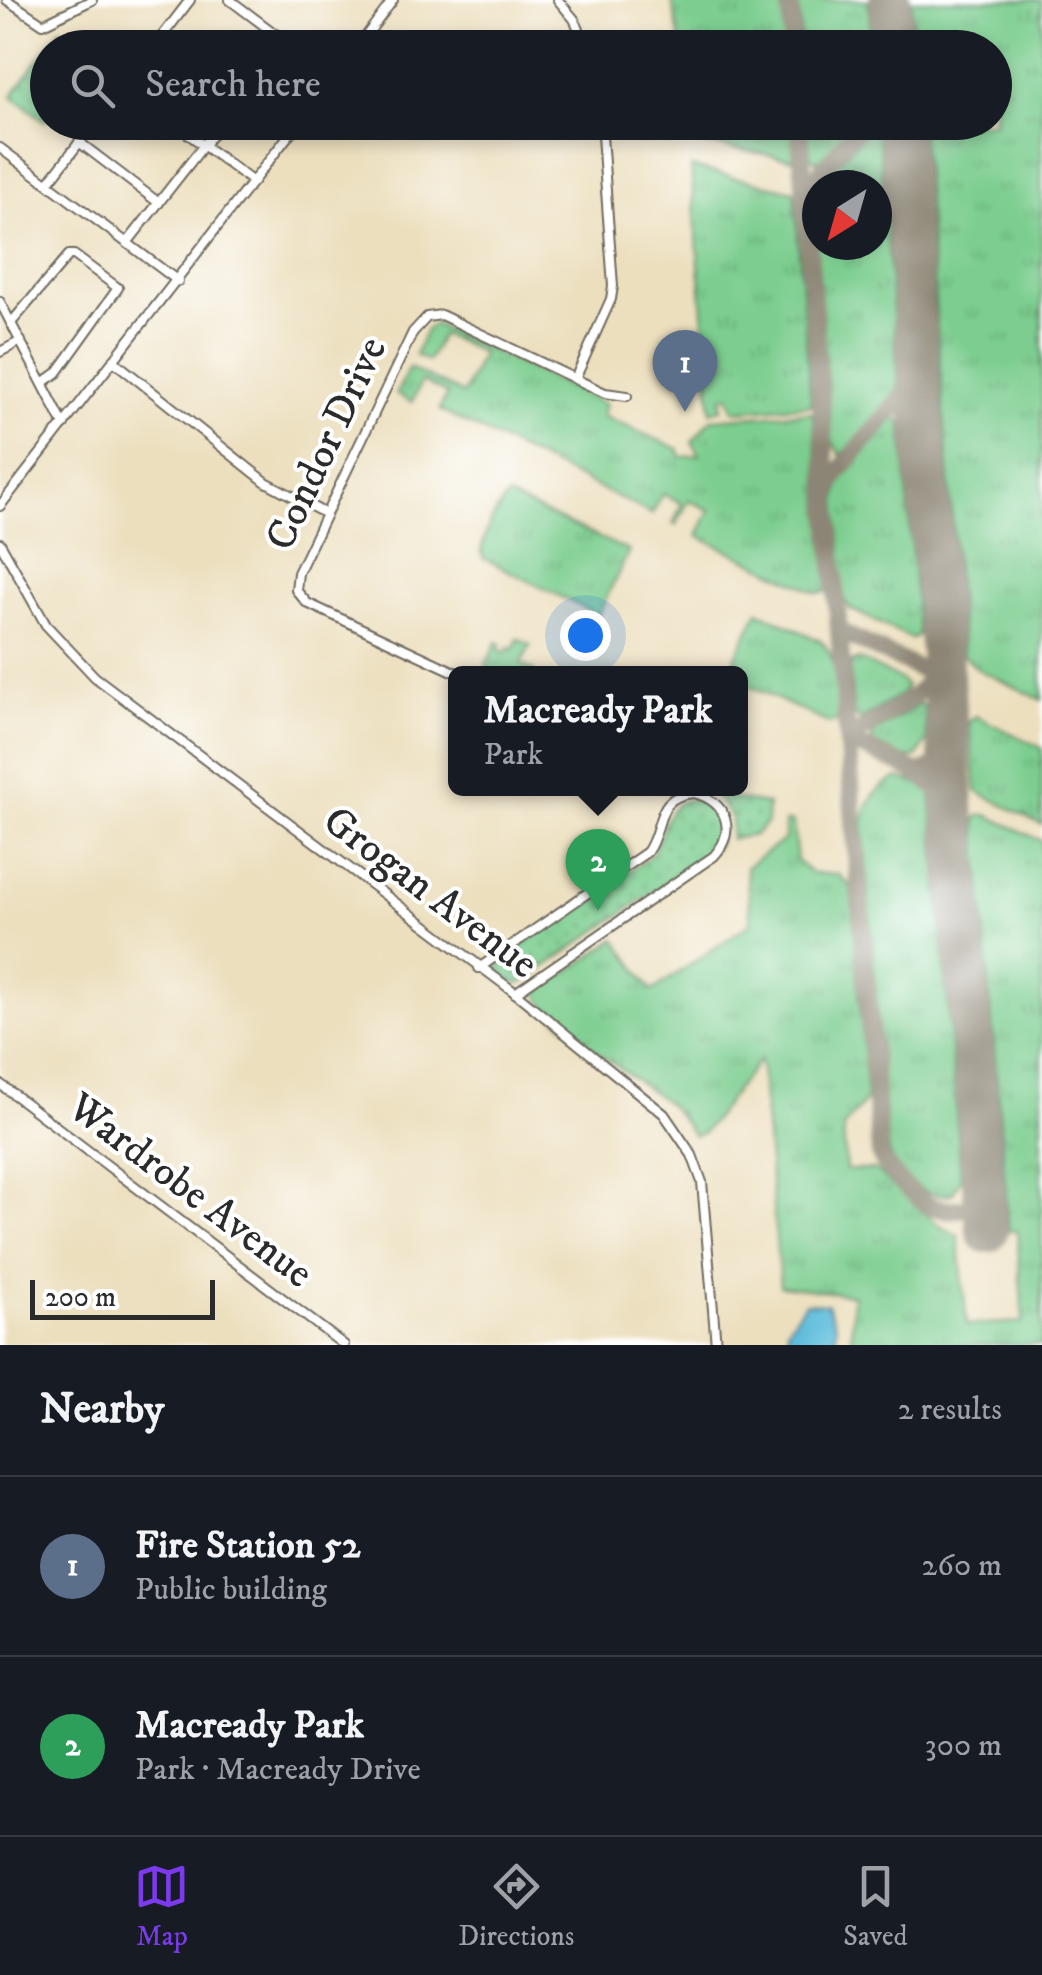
<!DOCTYPE html>
<html lang="en">
<head>
<meta charset="utf-8">
<style>
  body { margin:0; font-family:"IM FELL DW Pica",serif; background:#242831; color:#f1f3f6 }
  .compass { position:absolute; left:802px; top:170px; width:90px; height:90px; border-radius:50%; background:#171b24; box-shadow:0 5px 15px #0003; rotate:217deg }
  .scale { position:absolute; left:30px; bottom:25px; width:185px; box-sizing:border-box; padding-left:10px; border:5px solid #2b2b2b; border-top:0; font-size:28px; line-height:35px; white-space:nowrap; color:#2b2b2b; -webkit-text-stroke:8px #fff; paint-order:stroke }
  .you { position:absolute; left:585px; top:635px; width:35px; height:35px; margin:-25px; border:8px solid #fff; border-radius:50%; background:#1a73e8; box-shadow:0 0 0 15px #1a73e833 }
  .badge { display:grid; place-items:center; width:65px; height:65px; border-radius:50%; background:#7c3aed; color:#fff; font-size:32px; font-weight:700 }
  .pin { position:absolute; translate:-50% -82px; filter:drop-shadow(0 2px 5px #0008) }
  .pin::after { content:''; position:absolute; top:52px; width:35px; height:30px; background:inherit; clip-path:polygon(0 0,100% 0,50% 100%) }
  .popup { position:absolute; left:448px; top:666px; width:300px; height:130px; box-sizing:border-box; display:grid; place-content:center; border-radius:15px; background:#171b24; filter:drop-shadow(0 2px 8px #0005); font-size:32px; white-space:nowrap; color:#9ea1a6 }
  .popup b { font-size:38px; color:#f1f3f6 }
  .popup::after { content:''; position:absolute; left:50%; top:100%; margin-left:-20px; border:20px solid transparent; border-top-color:#171b24 }
  .list { margin:0; padding:0; list-style:none }
  h2 { display:flex; justify-content:space-between; align-items:center; height:130px; margin:0; padding:0 40px; font-size:42px }
  h2 small { font-size:32px; font-weight:400; color:#9ea1a6 }
  .list li { display:grid; grid-template-columns:65px 1fr auto; gap:30px; align-items:center; box-sizing:border-box; height:180px; padding:0 40px; border-top:2px solid #363941 }
  .list b { display:block; font-size:38px; white-space:nowrap }
  .list p { margin:0; font-size:32px; white-space:nowrap; color:#9ea1a6 }
  .list em { font-size:32px; font-style:normal; color:#9ea1a6 }
  .icon { flex:none; width:55px; height:55px; fill:none; stroke:currentColor; stroke-width:2; stroke-linecap:round; stroke-linejoin:round }
  .map { position:relative; flex:none; width:1042px; height:1345px; overflow:hidden }
  .search { position:absolute; background:#171b24; box-shadow:0 5px 15px #0003; left:30px; right:30px; top:30px; height:110px; display:flex; align-items:center; gap:25px; box-sizing:border-box; padding:0 35px; border-radius:55px; color:#9ea1a6; font-size:38px }
  .sheet { height:490px; background:#171b24 }
  nav { display:flex; justify-content:space-around; align-items:center; box-sizing:border-box; height:140px; border-top:2px solid #363941; background:#171b24; font-size:28px; color:#9ea1a6 }
  nav a { display:grid; justify-items:center; gap:5px }
  nav .on { color:#7c3aed }
  .map>svg:first-child { display:block }
  .grass { fill:url(#grass-tufts); stroke:#547c5d; stroke-width:2.5 }
  .park { fill:url(#park-dots); stroke:#547c5d; stroke-width:2.5 }
  .water { fill:#5ebddc; stroke:#447484; stroke-width:2.5 }
  .lines { fill:none; stroke-linecap:round; stroke-linejoin:round }
  .taxiway { stroke:#8c8574; stroke-width:18 }
  .runway { stroke:#8c8574; stroke-width:42 }
  .street-casing { stroke:#6f6a5e; stroke-width:12 }
  .street { stroke:#fff; stroke-width:8 }
  .labels { text-anchor:middle; dominant-baseline:central; stroke-width:8; stroke-linejoin:round; paint-order:stroke }
  .street-label { font-size:42px; fill:#2b2b2b; stroke:#fff }
</style>
</head>
<body>
<div class="map">
<svg width="1042" height="1345" viewBox="0 0 1042 1345">
  <defs>
    <pattern id="grass-tufts" width="24" height="20" patternUnits="userSpaceOnUse" patternTransform="scale(2.5)"><rect width="24" height="20" fill="#7ccd8f"/><path d="M3 7l-1-3M5 7V3M7 7l1-3M15 17l-1-3M17 17v-4M19 17l1-3" fill="none" stroke="#6bb07c"/></pattern>
    <pattern id="park-dots" width="8" height="8" patternUnits="userSpaceOnUse" patternTransform="scale(2.5)"><rect width="8" height="8" fill="#7ccd8f"/><path d="M2 2h.1M6 6h.1" fill="none" stroke="#6bb07c" stroke-width="1.8" stroke-linecap="round"/></pattern>
  </defs>
  <rect width="100%" height="100%" fill="#fff"/>
  <filter id="ink" filterUnits="userSpaceOnUse"><feTurbulence type="fractalNoise" baseFrequency=".01" numOctaves="2"/><feDisplacementMap in="SourceGraphic" scale="20" xChannelSelector="R" yChannelSelector="G"/><feConvolveMatrix kernelMatrix="1 2 1 2 8 2 1 2 1" color-interpolation-filters="sRGB"/></filter>
  <filter id="wash" filterUnits="userSpaceOnUse"><feTurbulence type="fractalNoise" baseFrequency=".0048" numOctaves="4" result="noise"/><feDisplacementMap in="SourceGraphic" scale="40" xChannelSelector="R" yChannelSelector="G"/><feGaussianBlur stdDeviation="2.25" result="paint"/><feColorMatrix in="noise" values="0 0 0 0 0 0 0 0 0 0 0 0 0 0 0 0 0 1.4 0 .05"/><feComposite in="paint" operator="in"/></filter>
  <g filter="url(#wash)">
    <rect width="100%" height="100%" fill="#ecdfbe"/>
    <g class="grass">
      <path d="M672 0H782L785 47H681Z"/>
      <path d="M798 0H868L872 47H802Z"/>
      <path d="M912 0H1042V700L979 670 963 655 921 123 994 122V48L915 47Z"/>
      <path d="M688 123H791L794 159 689 141Z"/>
      <path d="M807 123V122L854 123 823 158 815 161 810 155Z"/>
      <path d="M872 125 878 128 899 388 849 449 840 455 832 440 813 200 817 188V245H877V185H819Z"/>
      <path d="M691 167 794 191 811 405 737 411 733 409 729 396 722 397V409L711 411Z"/>
      <path d="M434 324 605 404 602 416 679 449 680 457 700 455 692 442 711 419 811 412 814 419 828 588 825 592 817 593 698 536 710 510 689 500 676 525 673 524 682 503 663 494 652 514 439 410 447 394 422 381 412 402 396 394 409 368 463 394 482 353 442 334 428 361 415 355 426 330Z"/>
      <path d="M895 418 902 423 918 635 912 639 850 609 844 599 837 499 841 479Z"/>
      <path d="M508 497 629 551 598 615 483 558C478 542 496 509 508 497Z"/>
      <path d="M758 611 821 641C840 659 836 693 838 717L835 722 830 724 741 682 740 674 728 673Z"/>
      <path d="M518 639 531 645 521 664 534 671 533 673H489L486 664 497 642 501 644 499 650 505 653 508 648 513 650Z"/>
      <path d="M859 659 901 680 906 686 903 693 860 720 854 714 850 668 852 662Z"/>
      <path d="M920 704 924 706 927 741 917 757 900 758 871 742 873 734Z"/>
      <path d="M976 716 1042 748V825L976 791 969 722Z"/>
      <path d="M899 778 924 786 931 793 961 1178 953 1193C926 1204 891 1170 887 1144L863 823C866 801 878 785 899 778Z"/>
      <path d="M980 815H987L1042 841V1345H851L853 1295 780 1286 760 1059 704 1132 694 1136C686 1125 679 1114 669 1105 645 1084 540 1018 538 992L616 939 652 991 751 923 746 867 785 839V822H793L797 861 811 873 839 875 851 887 867 1099 843 1128 846 1170H875L940 1226 958 1235 967 1325 1023 1322 1017 1231H1009L976 819Z"/>
    </g>
    <g class="park">
      <path d="M61 28 86 47 48 48 45 121 12 96Z"/>
      <path d="M715 796 768 804 767 823 755 835 731 839V816Z"/>
      <path d="M697 799C721 807 731 831 712 851L522 983C512 984 503 976 498 968L501 959 648 858C668 836 659 799 697 799Z"/>
    </g>
    <path class="water" d="M805 1303 827 1304 836 1327 835 1345H789L787 1328Z"/>
    <g class="lines">
      <g class="taxiway">
        <path d="M790 0 793 48"/>
        <path d="M893 48V44"/>
        <path d="M799 122 880 1154C886 1171 919 1203 937 1208 951 1212 970 1207 985 1205"/>
        <path d="M895 122 900 136"/>
        <path d="M805 195 815 178 862 122"/>
        <path d="M892 408C911 402 920 418 924 433"/>
        <path d="M830 490 836 475 911 386 918 358"/>
        <path d="M839 631 925 672 939 686 946 709"/>
        <path d="M848 741C892 762 942 772 955 824"/>
        <path d="M848 748 855 736C888 711 940 693 941 646"/>
        <path d="M915 773C934 770 945 763 948 743"/>
      </g>
      <g class="runway">
        <path d="M890 0 893 48"/>
        <path d="M899 122 987 1232"/>
      </g>
    </g>
  </g>
  <g filter="url(#ink)">
    <g class="lines">
      <g class="street-casing">
        <g id="street">
          <path d="M7 0 43 24 92 0"/>
          <path d="M230 0 294 48"/>
          <path d="M558 0 574 19 588 48"/>
          <path d="M153 48 190 0"/>
          <path d="M357 48 393 0"/>
          <path d="M172 122 253 182"/>
          <path d="M79 142 159 203"/>
          <path d="M0 148 178 281"/>
          <path d="M48 183 95 122"/>
          <path d="M127 243 222 122"/>
          <path d="M0 302 64 425"/>
          <path d="M11 323 69 255H74L118 288 57 373 43 383"/>
          <path d="M0 352 21 341"/>
          <path d="M115 362 266 482 326 514"/>
          <path d="M575 379 611 299 613 286 601 122"/>
          <path d="M0 506 299 122"/>
          <path d="M0 543 46 625 95 677 513 991 664 1114 692 1155 702 1182 716 1345"/>
          <path d="M459 674 307 603 296 590 298 573 413 332 427 317 441 315 605 393 627 396"/>
          <path d="M467 674 476 673"/>
          <path d="M479 968 647 852C665 827 653 796 694 793 727 802 737 831 714 856L515 993"/>
          <path d="M0 1084 344 1345"/>
        </g>
      </g>
      <use href="#street" class="street"/>
    </g>
  </g>
  <g class="labels">
    <g class="street-label">
      <text transform="translate(327 444) rotate(-65)">Condor Drive</text>
      <text transform="translate(430 893) rotate(37)">Grogan Avenue</text>
      <text transform="translate(190 1191) rotate(37)">Wardrobe Avenue</text>
    </g>
  </g>
</svg>
<svg class="compass" viewBox="-18 -18 36 36"><path d="M0-13l5 13h-10z" fill="#e53935"/><path d="M0 13l5-13h-10z" fill="#9ea1a6"/></svg>
<div class="scale">200 m</div>
<div class="you"></div>
<div class="pin badge" style="left:685px;top:412px;background:#5c6f8a">1</div>
<div class="pin badge" style="left:598px;top:911px;background:#2e9e5b">2</div>
<div class="popup"><b>Macready Park</b>Park</div>
<div class="search"><svg class="icon" aria-label="search" viewBox="0 0 24 24"><circle cx="10" cy="10" r="6"/><path d="M15 15l6 6"/></svg>Search here</div>
</div>
<section class="sheet">
<h2>Nearby<small>2 results</small></h2>
<ul class="list">
<li><span class="badge" style="background:#5c6f8a">1</span><div><b>Fire Station 52</b><p>Public building</p></div><em>260 m</em></li>
<li><span class="badge" style="background:#2e9e5b">2</span><div><b>Macready Park</b><p>Park · Macready Drive</p></div><em>300 m</em></li>
</ul>
</section>
<nav>
<a class="on"><svg class="icon" aria-label="map" viewBox="0 0 24 24"><path d="M3 6l6-2 6 2 6-2v14l-6 2-6-2-6 2zM9 4v14M15 6v14"/></svg>Map</a>
<a><svg class="icon" aria-label="directions" viewBox="0 0 24 24"><path d="M12 3l9 9-9 9-9-9zM9 14v-3h6M13 9l2 2-2 2"/></svg>Directions</a>
<a><svg class="icon" aria-label="saved" viewBox="0 0 24 24"><path d="M7 4h10v16l-5-4-5 4z"/></svg>Saved</a>
</nav>
</body>
</html>
